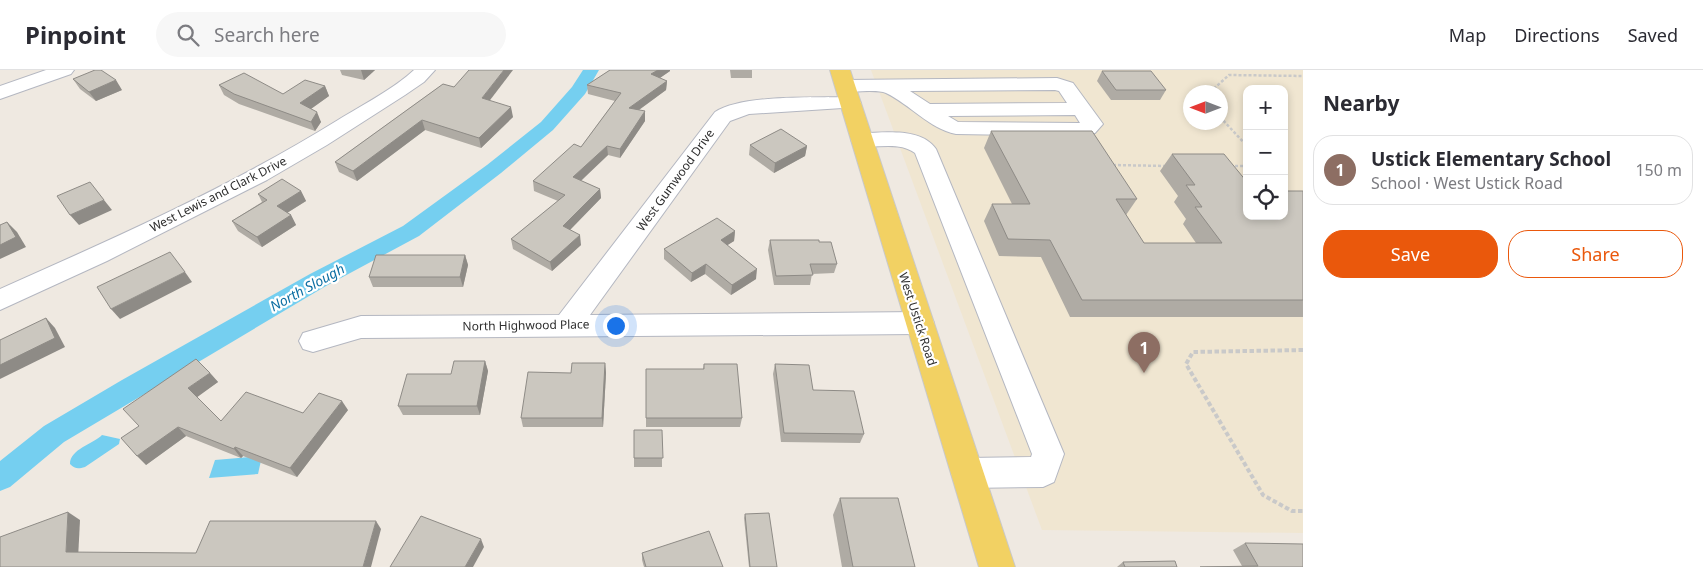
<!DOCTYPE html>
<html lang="en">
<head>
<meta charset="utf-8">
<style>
  body { margin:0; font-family:"Noto Sans",sans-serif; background:#f7f7f7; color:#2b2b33 }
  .controls { position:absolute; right:15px; top:15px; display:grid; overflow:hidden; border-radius:10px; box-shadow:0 2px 8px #0003 }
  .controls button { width:45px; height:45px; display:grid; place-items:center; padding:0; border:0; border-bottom:1px solid #e1e1e2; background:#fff; color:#2b2b33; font:25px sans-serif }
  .compass { position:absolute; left:1183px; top:15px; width:45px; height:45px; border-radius:50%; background:#fff; box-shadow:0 2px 8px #0003; rotate:270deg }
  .you { position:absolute; left:615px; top:255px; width:18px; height:18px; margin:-12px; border:4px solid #fff; border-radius:50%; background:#1a73e8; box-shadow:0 0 0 8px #1a73e833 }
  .badge { display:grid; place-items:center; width:32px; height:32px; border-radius:50%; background:#ea580c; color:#fff; font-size:16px; font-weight:700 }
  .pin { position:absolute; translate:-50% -41px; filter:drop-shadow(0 1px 2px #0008) }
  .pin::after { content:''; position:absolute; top:26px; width:18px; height:15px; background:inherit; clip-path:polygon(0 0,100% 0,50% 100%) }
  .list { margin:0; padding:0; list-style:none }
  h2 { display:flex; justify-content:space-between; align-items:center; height:65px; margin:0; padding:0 20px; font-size:21px }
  h2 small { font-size:16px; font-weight:400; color:#7c7c81 }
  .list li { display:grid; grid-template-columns:32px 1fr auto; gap:15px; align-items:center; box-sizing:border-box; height:70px; margin:0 10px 10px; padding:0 10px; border:1px solid #e1e1e2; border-radius:20px }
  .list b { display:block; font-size:19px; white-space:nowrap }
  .list p { margin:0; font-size:16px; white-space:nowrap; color:#7c7c81 }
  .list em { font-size:16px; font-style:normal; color:#7c7c81 }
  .actions { display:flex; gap:10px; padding:15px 20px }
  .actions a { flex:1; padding:11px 0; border:1px solid #ea580c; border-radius:20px; text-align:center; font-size:18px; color:#ea580c }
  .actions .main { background:#ea580c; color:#fff }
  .icon { flex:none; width:28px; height:28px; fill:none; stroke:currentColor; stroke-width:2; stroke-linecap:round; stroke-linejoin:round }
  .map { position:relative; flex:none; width:1303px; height:497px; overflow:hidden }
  header { display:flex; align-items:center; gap:30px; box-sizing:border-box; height:70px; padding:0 25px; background:#fff; border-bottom:1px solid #e1e1e2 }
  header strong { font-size:24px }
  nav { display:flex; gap:28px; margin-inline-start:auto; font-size:18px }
  .search { width:350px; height:45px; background:#f7f7f7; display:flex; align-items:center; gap:12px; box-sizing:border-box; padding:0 18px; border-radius:28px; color:#7c7c81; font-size:19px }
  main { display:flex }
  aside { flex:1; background:#fff }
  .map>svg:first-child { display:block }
  .education { fill:#f0e6d1; fill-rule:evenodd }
  .water { fill:#75cff0 }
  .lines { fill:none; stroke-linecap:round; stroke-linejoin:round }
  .canal { fill:#75cff0; fill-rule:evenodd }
  .minor-casing { stroke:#b4b7c1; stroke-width:2 }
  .major-casing { stroke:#c9c9c9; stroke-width:2 }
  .path-far1 { stroke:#c9c9c9; stroke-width:2.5; stroke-dasharray:3 2; stroke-linecap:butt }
  .path { stroke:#c9c9c9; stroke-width:4; stroke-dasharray:4.5 2.5; stroke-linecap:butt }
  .minor { fill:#fff; fill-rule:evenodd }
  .major { fill:#f2d163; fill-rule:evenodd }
  .wall { fill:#afaba4 }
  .shaded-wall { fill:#8e8b86 }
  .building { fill:#cbc7bf; stroke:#8e8b86 }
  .labels { text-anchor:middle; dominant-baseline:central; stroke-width:4.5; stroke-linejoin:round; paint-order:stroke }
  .street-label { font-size:12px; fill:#2e2e2e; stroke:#fff }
  .water-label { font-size:14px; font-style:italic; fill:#0d6fa3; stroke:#fff }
</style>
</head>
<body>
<header>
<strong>Pinpoint</strong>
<div class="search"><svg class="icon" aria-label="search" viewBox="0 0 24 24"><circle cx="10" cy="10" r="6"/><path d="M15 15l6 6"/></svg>Search here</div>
<nav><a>Map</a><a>Directions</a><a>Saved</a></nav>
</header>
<main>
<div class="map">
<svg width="1303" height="497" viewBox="0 0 1303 497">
  <rect width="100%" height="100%" fill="#efe9e1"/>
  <path class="education" d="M871 0H1303V463L1042 460ZM1247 19H1284V146H1247ZM1190 22H1220V52H1190Z"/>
  <g class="water">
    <path d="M102 365 120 369 119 374 85 397C78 399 75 399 70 394 70 379 93 374 102 365Z"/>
    <path d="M262 386 258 404 209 408 215 390Z"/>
  </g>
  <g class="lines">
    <path class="canal" d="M583 0H599L585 24 553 60 501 103 419 166 326 216 64 372 10 417 0 421V391L44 356 122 310 310 204 403 156 487 95 541 52 572 17Z"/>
    <g class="minor-casing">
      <g id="minor">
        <path d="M46 0H74L71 4 0 29V16Z"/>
        <path d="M414 0H435L424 12 405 25 327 75 267 110 107 191 0 240V219C115 168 232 116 338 50 361 36 395 18 414 0Z"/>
        <path d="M1057 8 1073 13 1103 54 1095 63 1077 66 956 64C928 58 911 35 886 23 875 18 852 24 839 20L836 16 839 12 846 10ZM1055 20 1059 21 1067 33 930 34 910 21ZM1075 45 1080 53 958 52 948 46Z"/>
        <path d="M851 27 858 29 861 33 858 37 749 44 730 51 590 245 920 242 930 245 934 253 930 261 920 264 361 268 313 282 303 279 299 271 303 263 361 246 559 245 715 42C743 24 817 28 851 27Z"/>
        <path d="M862 63C884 63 921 57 936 79L1064 384 1054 412 1043 417 967 418 956 413 951 403 956 393 967 388 1031 387 1032 384 915 83C897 70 875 80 854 75L851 70 854 65Z"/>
      </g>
    </g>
    <g class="major-casing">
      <path id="major" d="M830 0H850L1015 497H979Z"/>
    </g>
    <g class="path-far1">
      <path d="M1210 22 1229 5 1303 6"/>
      <path d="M1220 47 1247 76"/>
      <path d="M1113 95 1166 96"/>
      <path d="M1230 96H1247"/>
    </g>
    <path class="path" d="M1303 280 1193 282 1186 294 1263 425 1292 441H1303"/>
    <use href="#minor" class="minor"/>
    <use href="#major" class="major"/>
  </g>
  <g class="wall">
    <path d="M340 0H375L364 10 342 5Z"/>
    <path d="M610 0H670V1L660 8 667 11 666 20 639 40 645 51 620 88 608 85 581 111 600 119 601 128 570 160 581 175 552 201 513 179 511 169 558 131 534 121 533 111 581 77 615 31 588 24 587 15Z"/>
    <path d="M730 0H752V8H731Z"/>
    <path d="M1102 1 1166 20 1160 30H1111L1097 11Z"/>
    <path d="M73 9 122 20 96 31 80 19Z"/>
    <path d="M443 14 489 31 513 47 481 78 425 60 357 111 339 102 335 92Z"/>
    <path d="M219 15 283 24 325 16 329 26 311 39 321 52 315 61 239 34 224 25Z"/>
    <path d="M991 61 1137 129 1126 145 1144 173H1196L1183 154 1186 149 1174 132 1178 126 1160 101 1172 84 1247 146 1303 121V247H1070L1041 187 999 186 984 151 992 134H1012L984 78Z"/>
    <path d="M750 75 807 76 805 86 774 103 749 85Z"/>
    <path d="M301 121 306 131 287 143 291 145 296 155 262 177 238 161 232 151 262 132 258 124Z"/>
    <path d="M735 161 734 171 727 175 756 209 731 225 705 204 691 212 664 189V179Z"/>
    <path d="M770 170 819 172 837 194 834 203 812 204 810 215H774L768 180Z"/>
    <path d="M465 185 468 195 463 217H373L369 207Z"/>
    <path d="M485 291 488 301 480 345H403L398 336Z"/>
    <path d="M605 293 606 303 603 357H523L521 348 571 303Z"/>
    <path d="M704 294 742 348 740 357H646V299H703Z"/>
    <path d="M775 294 864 364 860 373 781 372 773 304Z"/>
    <path d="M210 303 218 312 196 327 221 351 303 343 348 340 297 407 243 386 241 388 186 366 146 395 139 356Z"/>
    <path d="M662 360V397H634V388Z"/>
    <path d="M840 428 915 497H842L833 445Z"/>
    <path d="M745 444 777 497H749L744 448Z"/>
    <path d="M1245 473 1303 497 1242 496 1233 480Z"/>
    <path d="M642 483 723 497H644L642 490Z"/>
    <path d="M1123 492 1177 497H1117Z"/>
  </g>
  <g class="shaded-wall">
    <path d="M361 0H375L364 10Z"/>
    <path d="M504 0H513L484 38 482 28Z"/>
    <path d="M658 0H670V1L651 14V4Z"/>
    <path d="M116 10 122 20 96 31 89 22Z"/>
    <path d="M667 11 666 20 629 47V38Z"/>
    <path d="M325 16 329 26 305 43 300 33Z"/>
    <path d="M511 37 513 47 481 78 479 68Z"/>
    <path d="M645 41V51L620 88V79Z"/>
    <path d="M317 42 321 52 315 61 311 52Z"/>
    <path d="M422 50 425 60 357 111 353 101Z"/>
    <path d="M607 76 608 85 574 117 573 107Z"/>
    <path d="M807 76 805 86 774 103 775 93Z"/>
    <path d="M600 119 601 128 564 166 563 156Z"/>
    <path d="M301 121 306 131 282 146 277 136Z"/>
    <path d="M104 130 112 140 79 155 70 145Z"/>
    <path d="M291 145 296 155 262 177 257 167Z"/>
    <path d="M7 152 17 162 26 177 0 189V175Z"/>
    <path d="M735 161 734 171 720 180 721 170Z"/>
    <path d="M580 165 581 175 552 201 550 192Z"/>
    <path d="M465 185 468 195 463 217 460 207Z"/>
    <path d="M706 194 705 204 691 212 692 203Z"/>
    <path d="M757 199 756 209 731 225 732 215Z"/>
    <path d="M185 202 192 212 120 249 111 239Z"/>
    <path d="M46 248 55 258 65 277 0 309V295Z"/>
    <path d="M485 291 488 301 480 345 477 336Z"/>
    <path d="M605 293 606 303 603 357 602 348Z"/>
    <path d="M210 303 218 312 196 328 188 318Z"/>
    <path d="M342 331 348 340 297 407 290 398Z"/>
    <path d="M178 357 186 366 146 395 137 386Z"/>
    <path d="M235 377 243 386 241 388 234 379Z"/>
    <path d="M68 442 80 450 78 489 66 482Z"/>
    <path d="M376 451 381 459 371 497H363Z"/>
    <path d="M481 469 484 477 473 497H465Z"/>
  </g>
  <g class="building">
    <path d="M95 0H101L116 10 89 22 73 9Z"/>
    <path d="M469 0H504L482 28 511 37 479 68 422 50 353 101 335 92 443 14 454 17Z"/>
    <path d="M610 0H658L651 4 667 11 629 38 645 41 620 79 607 76 573 107 600 119 563 156 580 165 550 192 511 169 565 125 533 111 574 74 581 77 621 23 587 15Z"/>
    <path d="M1102 1H1151L1166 20H1116Z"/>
    <path d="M244 3 283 24 305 10 325 16 300 33 317 42 311 52 234 24 219 15Z"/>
    <path d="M781 59 807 76 775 93 750 75Z"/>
    <path d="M991 61H1092L1137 129H1116L1144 173H1222L1195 137H1202L1186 115H1195L1172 84H1224L1247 112V146H1284V121H1303V230H1082L1050 170 1008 169 992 134H1030Z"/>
    <path d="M282 109 301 121 277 136 291 145 257 167 232 151 267 130 258 124Z"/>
    <path d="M90 112 104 130 70 145 57 126Z"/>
    <path d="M717 148 735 161 721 170 757 199 732 215 706 194 692 203 664 179Z"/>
    <path d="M7 152 16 167 0 175V155Z"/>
    <path d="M770 170H819V172H831L837 194H810L813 205 776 206Z"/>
    <path d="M170 182 185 202 111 239 97 217Z"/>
    <path d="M376 185H465L460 207H369Z"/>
    <path d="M46 248 55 268 0 295V270Z"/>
    <path d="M196 289 210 303 188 318 221 351 246 322 303 343 319 323 342 331 290 398 235 377 234 379 178 357 137 386 121 368 139 356 123 339Z"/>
    <path d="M454 291H485L477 336H398L407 304H451Z"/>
    <path d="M572 293H605L602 348H521L528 302 571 303Z"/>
    <path d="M704 294H737L742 348H646V299H704Z"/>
    <path d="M775 294 809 295 813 320 854 321 864 364 784 363Z"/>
    <path d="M634 360H662L663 388H634Z"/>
    <path d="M840 428H898L915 497H853Z"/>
    <path d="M68 442 66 482 196 483 210 451H376L363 497H0V467Z"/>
    <path d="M769 443 777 497H750L745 444Z"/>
    <path d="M421 446 481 469 465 497H390Z"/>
    <path d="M709 461 723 497H646L642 483Z"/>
    <path d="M1245 473 1303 474V497H1200L1258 496Z"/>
    <path d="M1175 491 1177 497H1125L1123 492Z"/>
  </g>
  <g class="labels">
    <g class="street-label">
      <text transform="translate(675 110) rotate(-54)">West Gumwood Drive</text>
      <text transform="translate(218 124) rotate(-27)">West Lewis and Clark Drive</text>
      <text transform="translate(918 249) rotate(72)">West Ustick Road</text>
      <text transform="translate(526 255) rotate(-1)">North Highwood Place</text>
    </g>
    <g class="water-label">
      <text transform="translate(307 217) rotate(-29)">North Slough</text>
    </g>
  </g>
</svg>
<div class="controls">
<button>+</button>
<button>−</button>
<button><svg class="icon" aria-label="locate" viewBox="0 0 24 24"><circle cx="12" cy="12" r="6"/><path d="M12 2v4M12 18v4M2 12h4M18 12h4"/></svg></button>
</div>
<svg class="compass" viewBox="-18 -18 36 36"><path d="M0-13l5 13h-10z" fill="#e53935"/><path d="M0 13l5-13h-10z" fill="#7c7c81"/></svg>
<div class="you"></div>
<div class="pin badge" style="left:1144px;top:303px;background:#8d6e63">1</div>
</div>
<aside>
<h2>Nearby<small></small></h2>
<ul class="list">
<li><span class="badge" style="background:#8d6e63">1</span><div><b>Ustick Elementary School</b><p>School · West Ustick Road</p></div><em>150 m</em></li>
</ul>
<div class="actions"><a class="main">Save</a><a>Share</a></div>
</aside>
</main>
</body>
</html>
